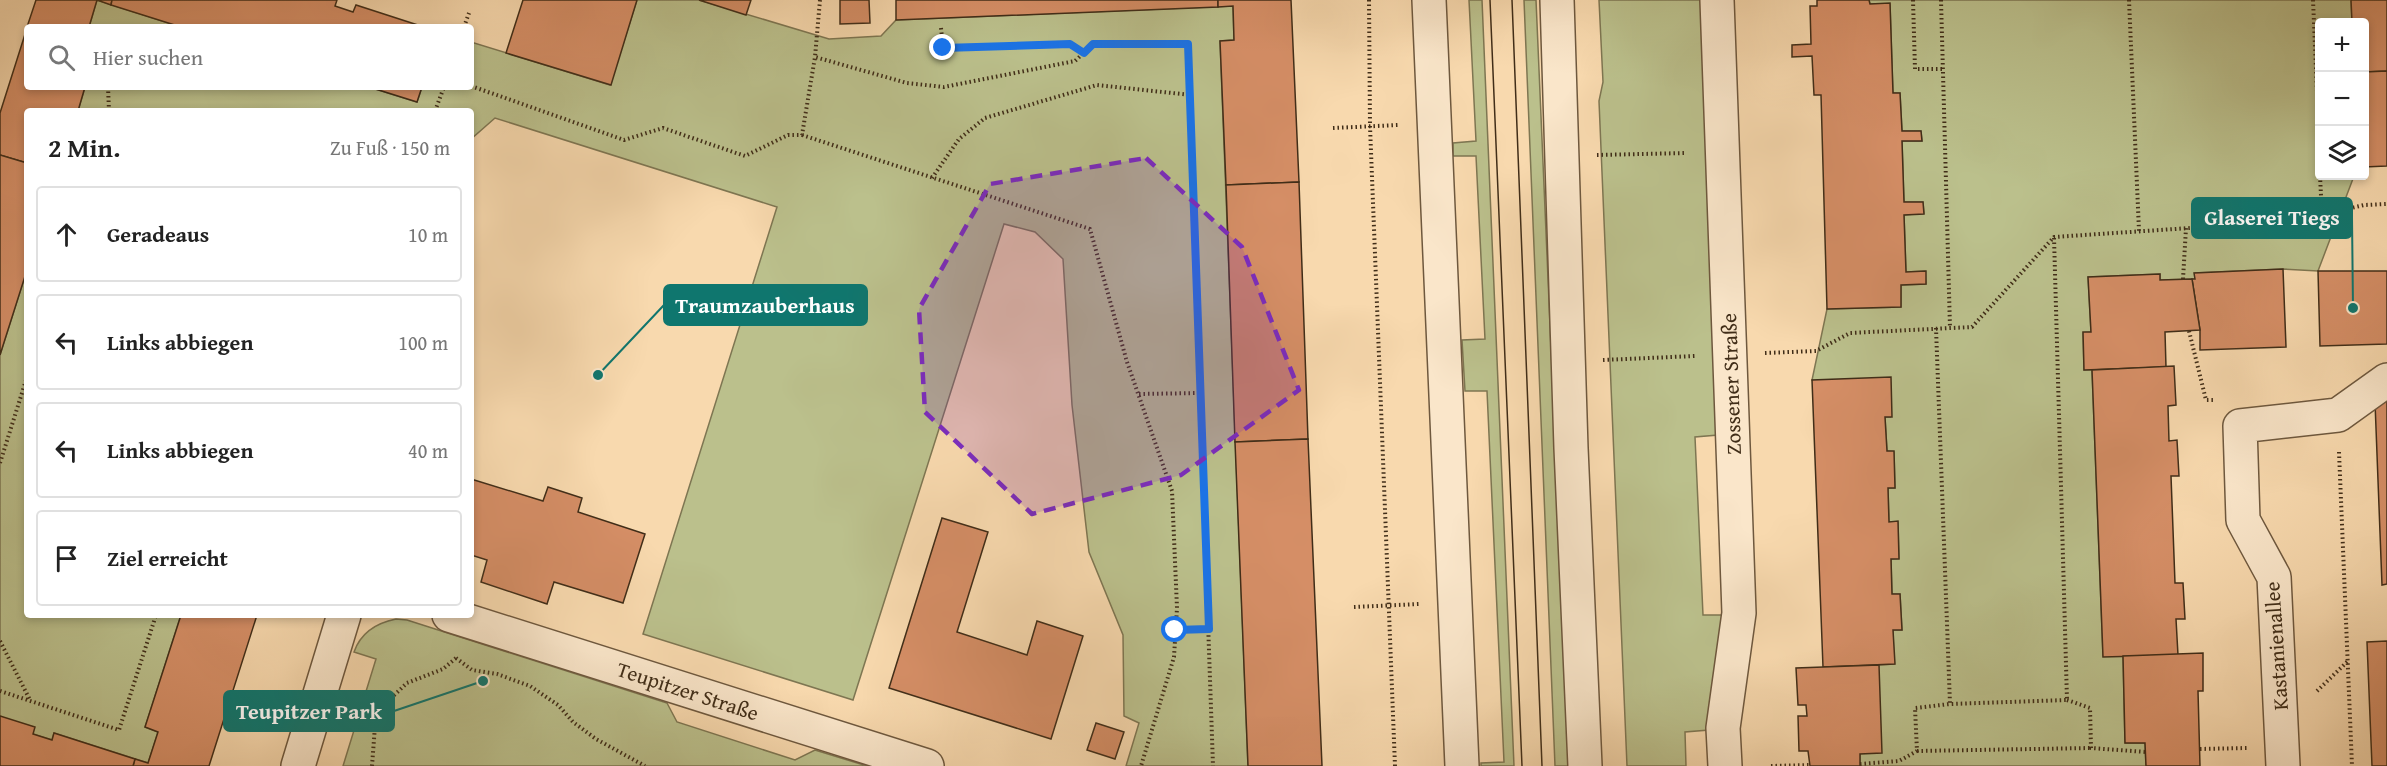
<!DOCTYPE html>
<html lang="de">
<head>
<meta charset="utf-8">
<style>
  body { margin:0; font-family:"Gentium Book Plus",serif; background:#f2f2f2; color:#222 }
  .controls { position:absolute; right:18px; top:18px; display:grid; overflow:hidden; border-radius:6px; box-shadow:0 3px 9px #0003 }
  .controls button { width:54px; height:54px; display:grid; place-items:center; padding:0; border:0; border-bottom:2px solid #e0e0e0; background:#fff; color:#222; font:30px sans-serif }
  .stop { position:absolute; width:18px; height:18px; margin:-14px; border:4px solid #1a73e8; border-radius:50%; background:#fff }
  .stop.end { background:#1a73e8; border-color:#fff; box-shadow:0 2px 6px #0008 }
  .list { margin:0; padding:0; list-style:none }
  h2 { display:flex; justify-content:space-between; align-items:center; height:78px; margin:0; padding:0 24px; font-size:26px }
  h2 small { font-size:20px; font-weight:400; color:#767676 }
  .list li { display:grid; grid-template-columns:39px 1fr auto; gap:18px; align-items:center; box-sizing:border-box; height:96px; margin:0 12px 12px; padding:0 12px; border:2px solid #e0e0e0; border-radius:6px }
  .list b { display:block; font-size:22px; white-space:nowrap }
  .list em { font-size:20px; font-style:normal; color:#767676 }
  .icon { flex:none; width:33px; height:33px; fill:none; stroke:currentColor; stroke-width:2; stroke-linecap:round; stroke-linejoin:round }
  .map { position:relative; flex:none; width:2387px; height:766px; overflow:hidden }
  .search { position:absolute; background:#fff; box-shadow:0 3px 9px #0003; left:24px; top:24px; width:450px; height:66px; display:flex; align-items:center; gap:15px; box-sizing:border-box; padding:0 21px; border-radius:6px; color:#767676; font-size:22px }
  .panel { position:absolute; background:#fff; box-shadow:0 3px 9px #0003; left:24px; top:108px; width:450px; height:510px; border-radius:6px }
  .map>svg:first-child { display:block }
  .green { fill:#bbc08c; stroke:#7e7652; stroke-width:1.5 }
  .building { fill:#d58e66; stroke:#402d18; stroke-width:1.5 }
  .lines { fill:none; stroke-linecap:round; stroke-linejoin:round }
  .minor-casing { stroke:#6e583e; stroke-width:36 }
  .path { stroke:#402d18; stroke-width:4; stroke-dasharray:1.5 3; stroke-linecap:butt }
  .minor { stroke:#fae6ca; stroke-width:33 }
  .tram { stroke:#402d18; stroke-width:1.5 }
  .route { stroke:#1a73e8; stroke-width:8 }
  .marked { fill:#7b2cbf; fill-opacity:0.2; stroke:#7b2cbf; stroke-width:4.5; stroke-dasharray:12 8; stroke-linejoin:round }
  .labels { text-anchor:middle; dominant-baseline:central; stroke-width:5; stroke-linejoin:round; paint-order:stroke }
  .street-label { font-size:21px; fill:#402d18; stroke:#fae6ca }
  .leader { fill:none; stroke:#0f766e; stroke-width:2 }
  .callout-dot { fill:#0f766e; stroke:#fae6ca; stroke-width:2 }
  .callout { fill:#0f766e; stroke:#0f766e; stroke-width:2 }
  .callout-label { font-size:22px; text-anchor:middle; font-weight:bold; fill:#fff }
</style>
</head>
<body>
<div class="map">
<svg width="2387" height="766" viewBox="0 0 2387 766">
  <rect width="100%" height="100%" fill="#f8d9ae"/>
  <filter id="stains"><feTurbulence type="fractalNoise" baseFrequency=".00333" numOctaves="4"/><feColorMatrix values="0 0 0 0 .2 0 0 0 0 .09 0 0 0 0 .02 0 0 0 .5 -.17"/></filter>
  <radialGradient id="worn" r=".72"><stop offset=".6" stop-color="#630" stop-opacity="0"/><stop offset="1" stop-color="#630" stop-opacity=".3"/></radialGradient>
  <g class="green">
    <path d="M97 0 181 27H89Z"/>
    <path d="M637 0H699L829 39 881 36 896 20 1233 6 1234 40 1220 41 1248 766H1126L1139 723 1124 716 1123 635 1089 552 1072 405 1063 259 1035 232 1004 224 853 700 643 634 777 207 495 118 471 139V111H78L85 87H369L417 102 422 87H471V42L610 85Z"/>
    <path d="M1469 0H1482L1514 766H1481V763L1504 762 1487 391H1465L1462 340 1485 339 1476 156H1453V143L1476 141Z"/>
    <path d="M1524 0H1536L1569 766H1555Z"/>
    <path d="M1599 0H1701L1718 435 1695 437 1703 615H1726L1709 730 1685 732 1686 766H1627L1599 101 1603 82Z"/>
    <path d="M1869 0H2351L2352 22H2320V176H2354L2318 271 2283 269 2195 273V279L2160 280V274L2088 277 2091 332 2083 333 2084 370H2092L2103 656H2123L2125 743H2145L2146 766H1860V754L1879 665 1894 664 1893 630H1902L1900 594H1892L1891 559 1899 558 1898 522H1889L1888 488H1895L1894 452 1887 451 1885 417H1891L1812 380 1827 309 1901 307V285L1926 284 1925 271 1906 272 1904 215 1924 213 1923 202H1904L1902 141H1922L1921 131H1902L1900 93H1893L1890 4H1870Z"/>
    <path d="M27 270V615H181L145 727 158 732 148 763 54 733 52 740 33 734 0 716V355Z"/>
    <path d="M396 619 407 620 667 703 677 722 795 760 815 750 867 766H343L376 659 354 652C361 632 376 623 396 619Z"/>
  </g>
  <g class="building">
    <path d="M36 0H112L111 5 97 0 89 27H27Z"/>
    <path d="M112 0H337L335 6 353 12 356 5 424 27H181L111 5Z"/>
    <path d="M523 0H637L611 85 506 53Z"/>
    <path d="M699 0H751L746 15Z"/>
    <path d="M840 0H869L870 23 840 24Z"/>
    <path d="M896 0H1218V7L896 20Z"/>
    <path d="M1218 0H1291L1299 182 1226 185 1220 41 1234 40 1233 6 1218 7Z"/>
    <path d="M1817 0H1869L1870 4 1890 3 1893 93H1900L1902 131H1921L1922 141H1902L1904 202H1923L1924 214 1904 215 1906 272 1926 271V284L1901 285V307L1827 309 1821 95H1814L1812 56 1792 57V45L1811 44 1810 6H1817Z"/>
    <path d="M2351 0H2387V71L2364 72V22H2352Z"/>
    <path d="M27 28V87H85L78 111H27V163L0 155V113Z"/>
    <path d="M2387 71V166L2364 167V72Z"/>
    <path d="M369 87H422L417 102Z"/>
    <path d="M0 155 27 163V270L0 355Z"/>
    <path d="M1299 182 1308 439 1235 442 1226 185Z"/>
    <path d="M2283 269 2286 347 2200 350V330L2192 279H2195L2194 273Z"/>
    <path d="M2318 271H2387V344L2320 346Z"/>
    <path d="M2160 274V280L2192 279 2200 330 2165 332 2166 367 2084 370 2083 332H2091L2088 277Z"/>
    <path d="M2174 366 2176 405 2168 406 2169 441 2177 440 2179 476H2171L2175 583H2183L2185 619H2176L2178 655 2103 657 2092 370Z"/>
    <path d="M1891 377 1892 417H1885L1887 451H1894L1895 488H1888L1889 522 1898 521 1899 559H1891L1892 594H1900L1902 630H1893L1895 664 1823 667 1812 380Z"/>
    <path d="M2387 401V584L2382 585 2375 402Z"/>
    <path d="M1308 439 1322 766H1248L1235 442Z"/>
    <path d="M471 479 543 501 548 487 582 498 578 512 645 534 623 603 554 582 547 604 481 582 487 560 471 555Z"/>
    <path d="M942 518 988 532 957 632 1027 655 1037 621 1083 636 1051 739 889 688Z"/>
    <path d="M181 615H257L209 766H133L135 759 148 763 158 732 145 727Z"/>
    <path d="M2387 641V766H2372L2367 642Z"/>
    <path d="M2203 653V691H2198L2200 766H2146L2145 743H2125L2123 656Z"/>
    <path d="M1879 665 1882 753 1860 754V766H1810L1808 751H1799L1798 716H1807L1806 705H1798L1796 668Z"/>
    <path d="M0 716 35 727 33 734 52 740 54 733 135 759 133 766H0Z"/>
    <path d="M1096 723 1124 732 1115 759 1087 750Z"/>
  </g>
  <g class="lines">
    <g class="minor-casing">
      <g id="minor">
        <path d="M1429 0 1462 766"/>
        <path d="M1557 0 1571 448 1585 766"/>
        <path d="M1717 0 1739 613 1723 728 1725 766"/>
        <path d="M449 615 927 766"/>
        <path d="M298 766 344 615"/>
        <path d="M2283 766 2274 577 2243 520 2240 426 2338 415 2387 380"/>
      </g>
    </g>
    <g class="path">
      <path d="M820 0 815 57 907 83 944 87 1075 61 1093 44H1188L1213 766"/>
      <path d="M1369 0 1370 126 1395 766"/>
      <path d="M1913 0 1915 69H1943"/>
      <path d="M1941 0 1950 328"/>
      <path d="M2129 0 2139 231"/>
      <path d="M2313 0 2320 160"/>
      <path d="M464 27 469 13"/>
      <path d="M941 28 943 48 1069 44 1085 53"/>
      <path d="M471 86 624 140 663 128 745 156 788 135H802L815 57"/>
      <path d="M108 87 109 111"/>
      <path d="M435 111 444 87"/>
      <path d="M1333 128 1398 125"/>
      <path d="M802 135 1090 229 1127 362 1172 491 1177 608 1174 657 1141 766"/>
      <path d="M1597 155 1686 153"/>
      <path d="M2320 176 2322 215"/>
      <path d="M932 178 959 139 985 118 1097 85 1191 95"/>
      <path d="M2183 279 2186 228"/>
      <path d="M1936 328 1950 704 2067 700 2054 237"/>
      <path d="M2189 331 2206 400H2213"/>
      <path d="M1765 353 1816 351 1850 333 1972 327 2054 237 2296 221 2364 205 2387 204"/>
      <path d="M1603 360 1695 356"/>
      <path d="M1139 394 1200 393"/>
      <path d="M2339 452 2352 766"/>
      <path d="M0 463 27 377"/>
      <path d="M1354 607 1419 604"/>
      <path d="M1175 630 1209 629"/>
      <path d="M0 641 30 700"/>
      <path d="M456 658 472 670 497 674 530 686 558 705 573 722 596 739 645 766"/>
      <path d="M0 691 119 730 156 615"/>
      <path d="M2317 691 2348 661"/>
      <path d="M2067 700 2090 708 2091 748 2146 752"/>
      <path d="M2200 749 2247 748"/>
      <path d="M1917 751 2091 748"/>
      <path d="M1860 764 1899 761 1917 751 1915 708 1950 704"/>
      <path d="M372 766 375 726 388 701 407 683 443 669 456 658"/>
      <path d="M1771 766 1810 765"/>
    </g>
    <use href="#minor" class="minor"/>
    <g class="tram">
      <path d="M1490 0 1522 766"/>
      <path d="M1512 0 1542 766"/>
    </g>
  </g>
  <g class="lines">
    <path class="route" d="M943 48 1070 44 1084 53 1093 44H1188L1209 629 1175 630"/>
  </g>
  <path class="marked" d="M1146 158 1242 247 1299 390 1181 475 1032 514 925 412 919 309 990 184Z"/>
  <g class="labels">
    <g class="street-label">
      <text transform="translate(1731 384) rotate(-92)">Zossener Straße</text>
      <text transform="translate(2276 646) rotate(-94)">Kastanienallee</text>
      <text transform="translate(688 691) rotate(18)">Teupitzer Straße</text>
    </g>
  </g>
  <path class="leader" d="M2353 308L2352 218M598 375L664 305M483 681L394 711"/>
  <g class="callout-dot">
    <circle cx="2353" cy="308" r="6"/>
    <circle cx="598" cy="375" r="6"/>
    <circle cx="483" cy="681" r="6"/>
  </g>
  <g class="callout">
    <rect x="2192" y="198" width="160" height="40" rx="6"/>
    <rect x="664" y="285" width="203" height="40" rx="6"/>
    <rect x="224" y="691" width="170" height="40" rx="6"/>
  </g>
  <g class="callout-label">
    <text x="2272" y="225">Glaserei Tiegs</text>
    <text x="765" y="313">Traumzauberhaus</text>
    <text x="309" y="719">Teupitzer Park</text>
  </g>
  <rect width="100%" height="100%" filter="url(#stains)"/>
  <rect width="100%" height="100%" fill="url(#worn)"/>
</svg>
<div class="controls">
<button>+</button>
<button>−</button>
<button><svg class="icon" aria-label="layers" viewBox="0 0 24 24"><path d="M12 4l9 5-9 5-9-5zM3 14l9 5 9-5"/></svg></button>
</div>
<div class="stop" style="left:1175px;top:630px"></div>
<div class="stop end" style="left:943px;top:48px"></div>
<div class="search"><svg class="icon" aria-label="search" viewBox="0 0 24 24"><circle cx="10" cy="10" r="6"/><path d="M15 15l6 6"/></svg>Hier suchen</div>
<section class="panel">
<h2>2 Min.<small>Zu Fuß · 150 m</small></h2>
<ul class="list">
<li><svg class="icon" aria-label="ahead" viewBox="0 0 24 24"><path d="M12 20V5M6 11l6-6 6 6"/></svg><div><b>Geradeaus</b></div><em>10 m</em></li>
<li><svg class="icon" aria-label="left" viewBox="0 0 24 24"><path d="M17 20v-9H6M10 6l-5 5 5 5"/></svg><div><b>Links abbiegen</b></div><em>100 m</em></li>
<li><svg class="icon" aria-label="left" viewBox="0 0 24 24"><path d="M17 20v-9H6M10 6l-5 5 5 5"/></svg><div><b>Links abbiegen</b></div><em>40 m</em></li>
<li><svg class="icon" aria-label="arrive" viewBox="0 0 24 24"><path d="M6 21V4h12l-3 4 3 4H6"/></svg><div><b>Ziel erreicht</b></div></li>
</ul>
</section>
</div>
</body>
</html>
